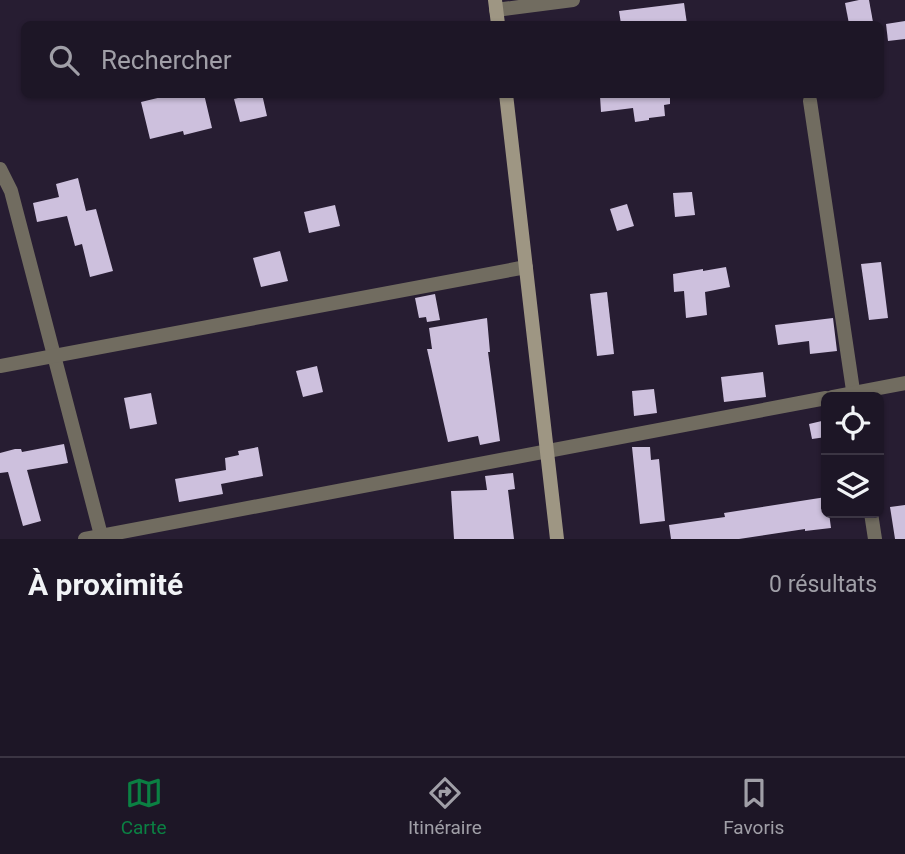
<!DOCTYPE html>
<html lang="fr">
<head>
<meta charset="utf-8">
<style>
  body { margin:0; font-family:Roboto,sans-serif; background:#2a2332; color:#f1f3f6 }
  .controls { position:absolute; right:21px; bottom:21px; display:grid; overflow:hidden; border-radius:10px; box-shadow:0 2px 5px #0004 }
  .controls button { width:63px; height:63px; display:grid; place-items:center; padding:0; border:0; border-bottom:2px solid #3b3543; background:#1d1626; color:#f1f3f6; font:35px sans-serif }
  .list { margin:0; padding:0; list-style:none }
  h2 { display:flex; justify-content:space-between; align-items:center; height:91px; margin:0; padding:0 28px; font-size:30px }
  h2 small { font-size:23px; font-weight:400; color:#a09fa7 }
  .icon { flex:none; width:38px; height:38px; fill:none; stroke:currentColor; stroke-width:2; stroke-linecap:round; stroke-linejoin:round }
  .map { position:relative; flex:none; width:905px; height:539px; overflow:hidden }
  .search { position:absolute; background:#1d1626; box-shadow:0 2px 5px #0004; left:21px; right:21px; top:21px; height:77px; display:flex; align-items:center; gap:18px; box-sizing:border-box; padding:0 24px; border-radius:10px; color:#a09fa7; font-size:26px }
  .sheet { height:217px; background:#1d1626 }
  nav { display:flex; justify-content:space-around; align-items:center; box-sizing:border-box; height:98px; border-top:2px solid #3b3543; background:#1d1626; font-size:19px; color:#a09fa7 }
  nav a { display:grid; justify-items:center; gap:4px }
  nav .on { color:#0b8043 }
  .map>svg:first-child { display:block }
  .building { fill:#cdc0dd }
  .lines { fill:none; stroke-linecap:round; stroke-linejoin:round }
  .street { stroke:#716c60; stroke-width:14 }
  .secondary { stroke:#9e9683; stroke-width:14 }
</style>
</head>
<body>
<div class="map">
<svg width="905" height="539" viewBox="0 0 905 539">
  <rect width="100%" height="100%" fill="#271d32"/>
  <g class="building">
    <path d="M859 0H869L873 22 860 24H849L845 3Z"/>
    <path d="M684 3 687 24H621L619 11Z"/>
    <path d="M905 21V39L888 41 886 24Z"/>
    <path d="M174 94H204L212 128 184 135 183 131 150 139 141 102Z"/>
    <path d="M241 94H262L267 116 240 122 234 99 242 97Z"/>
    <path d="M608 94H670V104L664 105 665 116 649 118V120L635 122 633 108 601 112 600 96Z"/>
    <path d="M78 178 86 211 96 209 113 271 90 277 82 244 75 246 67 216 37 222 33 203 59 197 56 184Z"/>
    <path d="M692 192 695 215 675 217 673 193Z"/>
    <path d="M627 204 634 226 617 231 610 209Z"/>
    <path d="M335 205 340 226 309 233 304 212Z"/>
    <path d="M280 251 288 281 261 287 253 258Z"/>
    <path d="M881 262 888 318 869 320 861 264Z"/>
    <path d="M726 267 730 287 705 292 707 315 686 318 684 291 674 292 673 274 703 269V271Z"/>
    <path d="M607 292 614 354 597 356 590 294Z"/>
    <path d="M435 294 440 320 427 322 426 317 419 318 415 298Z"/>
    <path d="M487 318 490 352H488L500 441 480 445 478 436 448 442 427 349H432L429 328Z"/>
    <path d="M833 318 837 351 810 354 809 341 778 345 775 325Z"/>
    <path d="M317 366 323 392 303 397 296 371Z"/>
    <path d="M763 372 766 397 724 402 721 377Z"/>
    <path d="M654 389 657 413 634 416 632 391Z"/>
    <path d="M151 393 157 424 130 429 124 398Z"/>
    <path d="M826 420V437L812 439 809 424Z"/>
    <path d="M64 444 68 463 27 470 41 521 23 526 8 472 0 473V453L15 449H21L22 452Z"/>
    <path d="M258 447 263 476 221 484 223 494 179 502 175 479 226 470 225 458 239 455 238 451Z"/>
    <path d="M632 447H650L651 460 659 459 665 521 640 524Z"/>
    <path d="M513 473 515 489 508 490 514 539H454L451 491 487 490 485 476Z"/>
    <path d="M826 497V513H829L831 528 805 531V529L739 539H671L669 525 725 517 724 513Z"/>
    <path d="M905 505V539H895L890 507Z"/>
  </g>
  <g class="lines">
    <g class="street">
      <path d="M496 10 573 0"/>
      <path d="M810 101 854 397"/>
      <path d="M0 169 11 191 102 539"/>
      <path d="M0 366 526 267"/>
      <path d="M832 397 905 383"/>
      <path d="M871 513 875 539"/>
      <path d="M85 539 826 398"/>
    </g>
    <g class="secondary">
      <path d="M495 0 498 24"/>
      <path d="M506 94 557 539"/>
    </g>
  </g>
</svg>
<div class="controls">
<button><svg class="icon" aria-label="locate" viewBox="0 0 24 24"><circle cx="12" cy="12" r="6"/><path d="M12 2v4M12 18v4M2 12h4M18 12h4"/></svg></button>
<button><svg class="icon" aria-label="layers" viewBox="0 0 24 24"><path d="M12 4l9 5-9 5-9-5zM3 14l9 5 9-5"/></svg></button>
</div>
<div class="search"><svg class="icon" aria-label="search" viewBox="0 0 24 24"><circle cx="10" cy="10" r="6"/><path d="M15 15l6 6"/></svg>Rechercher</div>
</div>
<section class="sheet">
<h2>À proximité<small>0 résultats</small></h2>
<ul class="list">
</ul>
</section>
<nav>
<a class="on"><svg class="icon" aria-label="map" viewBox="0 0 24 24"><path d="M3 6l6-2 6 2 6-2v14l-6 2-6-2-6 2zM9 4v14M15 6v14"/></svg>Carte</a>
<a><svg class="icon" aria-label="directions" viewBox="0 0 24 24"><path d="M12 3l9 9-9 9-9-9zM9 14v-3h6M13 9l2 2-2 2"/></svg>Itinéraire</a>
<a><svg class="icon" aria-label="saved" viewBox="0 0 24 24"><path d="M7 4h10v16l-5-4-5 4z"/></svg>Favoris</a>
</nav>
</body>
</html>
